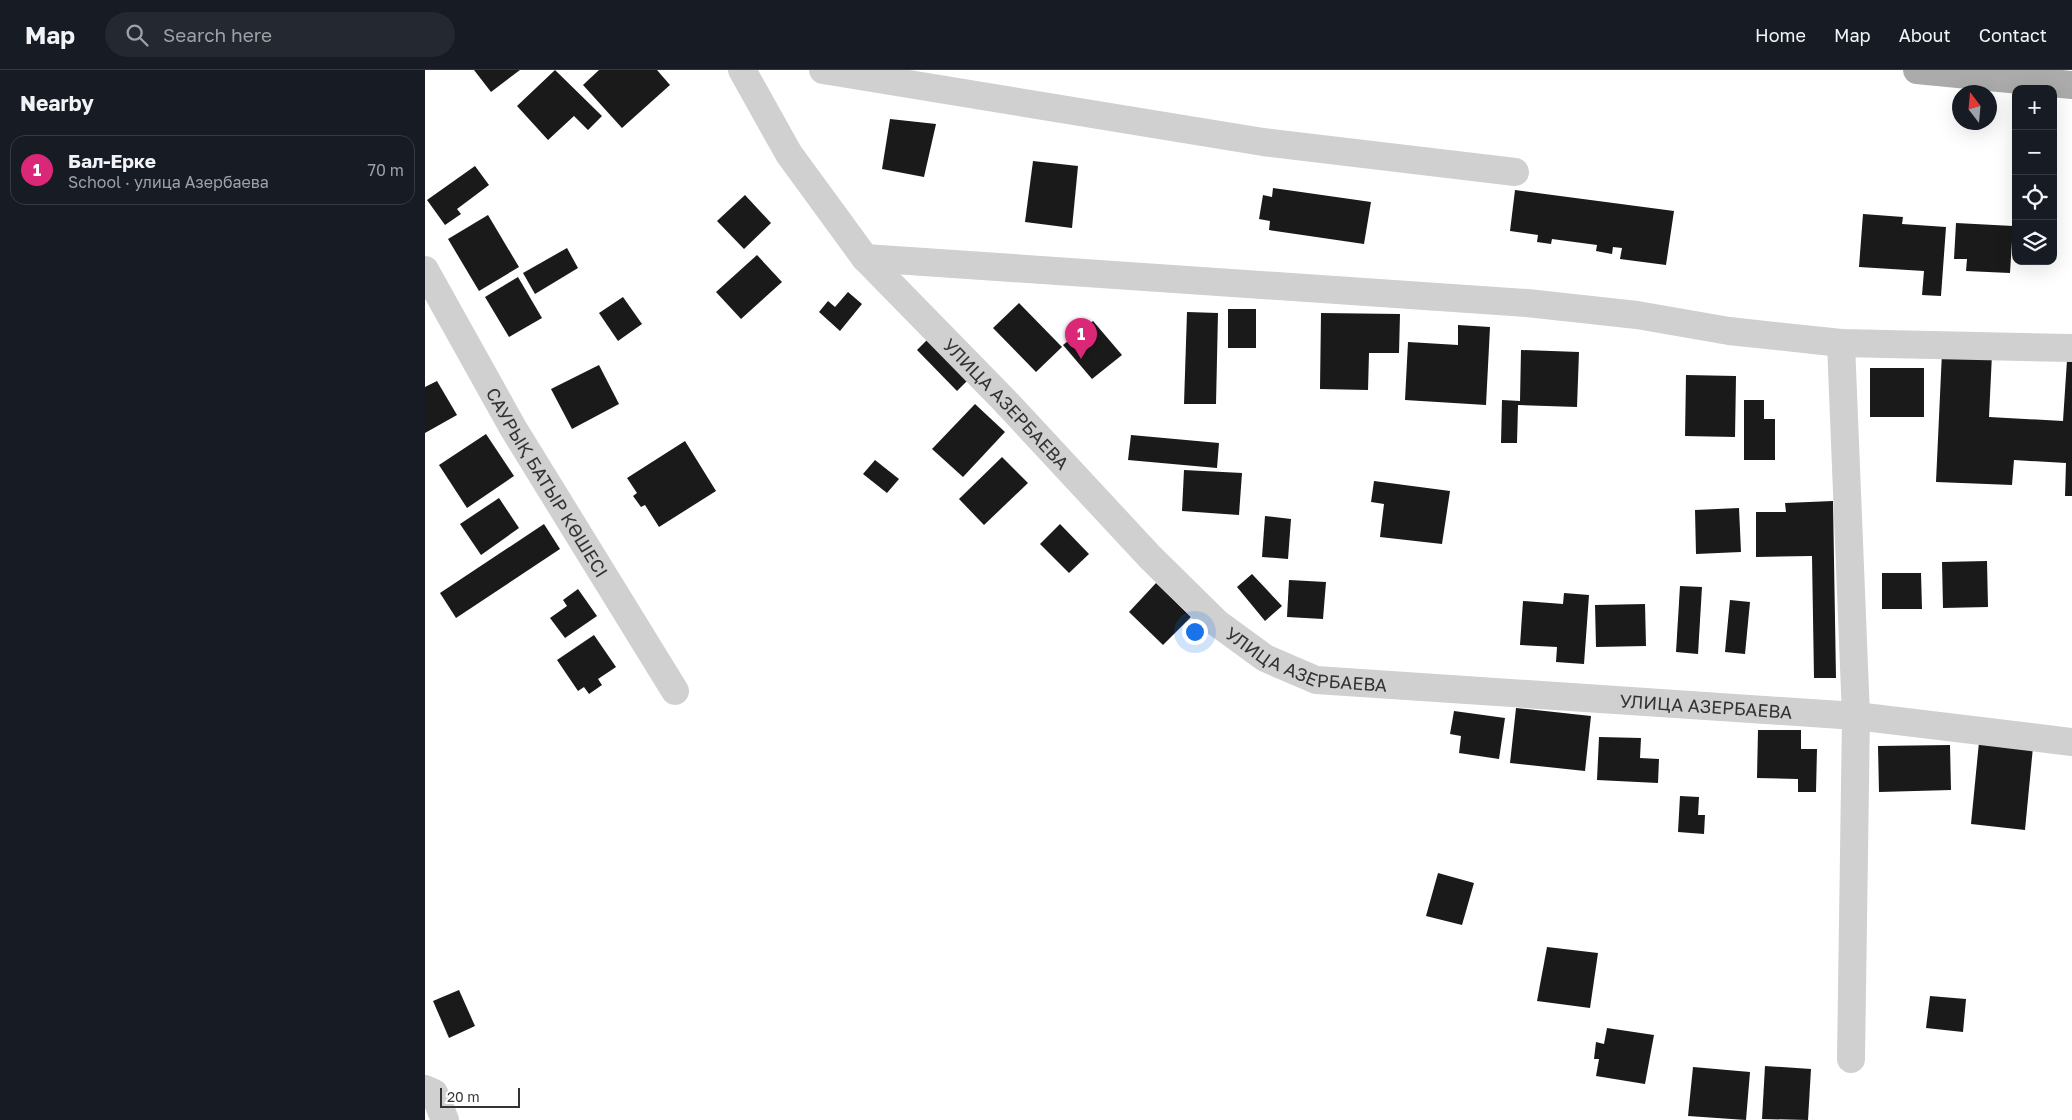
<!DOCTYPE html>
<html lang="en">
<head>
<meta charset="utf-8">
<style>
  body { margin:0; font-family:"Golos Text",sans-serif; background:#242831; color:#f1f3f6 }
  .controls { position:absolute; right:15px; top:15px; display:grid; overflow:hidden; border-radius:10px; box-shadow:0 5px 20px #0002 }
  .controls button { width:45px; height:45px; display:grid; place-items:center; padding:0; border:0; border-bottom:1px solid #363941; background:#171b24; color:#f1f3f6; font:25px sans-serif }
  .compass { position:absolute; left:1527px; top:15px; width:45px; height:45px; border-radius:50%; background:#171b24; box-shadow:0 5px 20px #0002; rotate:344deg }
  .scale { position:absolute; left:15px; bottom:12px; width:80px; box-sizing:border-box; padding-left:5px; border:2px solid #333; border-top:0; font-size:14px; line-height:18px; white-space:nowrap; color:#333; -webkit-text-stroke:4px #fff; paint-order:stroke }
  .you { position:absolute; left:769px; top:561px; width:18px; height:18px; margin:-12px; border:4px solid #fff; border-radius:50%; background:#1a73e8; box-shadow:0 0 0 8px #1a73e833 }
  .badge { display:grid; place-items:center; width:32px; height:32px; border-radius:50%; background:#db2777; color:#fff; font-size:16px; font-weight:700 }
  .pin { position:absolute; translate:-50% -41px; filter:drop-shadow(0 1px 2px #0008) }
  .pin::after { content:''; position:absolute; top:26px; width:18px; height:15px; background:inherit; clip-path:polygon(0 0,100% 0,50% 100%) }
  .list { margin:0; padding:0; list-style:none }
  h2 { display:flex; justify-content:space-between; align-items:center; height:65px; margin:0; padding:0 20px; font-size:21px }
  h2 small { font-size:16px; font-weight:400; color:#9ea1a6 }
  .list li { display:grid; grid-template-columns:32px 1fr auto; gap:15px; align-items:center; box-sizing:border-box; height:70px; margin:0 10px 10px; padding:0 10px; border:1px solid #363941; border-radius:15px }
  .list b { display:block; font-size:19px; white-space:nowrap }
  .list p { margin:0; font-size:16px; white-space:nowrap; color:#9ea1a6 }
  .list em { font-size:16px; font-style:normal; color:#9ea1a6 }
  .icon { flex:none; width:28px; height:28px; fill:none; stroke:currentColor; stroke-width:2; stroke-linecap:round; stroke-linejoin:round }
  .map { position:relative; flex:none; width:1647px; height:1050px; overflow:hidden }
  header { display:flex; align-items:center; gap:30px; box-sizing:border-box; height:70px; padding:0 25px; background:#171b24; border-bottom:1px solid #363941 }
  header strong { font-size:24px }
  nav { display:flex; gap:28px; margin-inline-start:auto; font-size:18px }
  .search { width:350px; height:45px; background:#242831; display:flex; align-items:center; gap:12px; box-sizing:border-box; padding:0 18px; border-radius:28px; color:#9ea1a6; font-size:19px }
  main { display:flex }
  aside { flex:1; background:#171b24 }
  .map>svg:first-child { display:block }
  .building { fill:#1a1a1a }
  .lines { fill:none; stroke-linecap:round; stroke-linejoin:round }
  .minor { stroke:#d0d0d0; stroke-width:28 }
  .major { stroke:#ababab; stroke-width:28 }
  .labels { text-anchor:middle; dominant-baseline:central; stroke-width:5; stroke-linejoin:round; paint-order:stroke }
  .street-label { font-size:18px; fill:#333; stroke:#fff }
</style>
</head>
<body>
<header>
<strong>Map</strong>
<div class="search"><svg class="icon" aria-label="search" viewBox="0 0 24 24"><circle cx="10" cy="10" r="6"/><path d="M15 15l6 6"/></svg>Search here</div>
<nav><a>Home</a><a>Map</a><a>About</a><a>Contact</a></nav>
</header>
<main>
<aside>
<h2>Nearby<small></small></h2>
<ul class="list">
<li><span class="badge">1</span><div><b>Бал-Ерке</b><p>School · улица Азербаева</p></div><em>70 m</em></li>
</ul>
</aside>
<div class="map">
<svg width="1647" height="1050" viewBox="0 0 1647 1050">
  <rect width="100%" height="100%" fill="#fff"/>
  <g class="building">
    <path d="M49 0H95L66 22Z"/>
    <path d="M130 0 177 46 163 60 149 46 123 70 92 36Z"/>
    <path d="M174 0H232L245 15 197 58 158 15Z"/>
    <path d="M465 49 511 54 499 107 457 99Z"/>
    <path d="M608 91 653 96 647 158 600 152Z"/>
    <path d="M50 96 64 115 32 139 36 144 20 155 2 130Z"/>
    <path d="M848 118 946 132 939 174 844 160 845 151 834 149 838 125 847 127Z"/>
    <path d="M1090 120 1249 141 1241 195 1195 189 1197 178 1188 177 1187 184 1171 181 1172 175 1127 169 1126 174 1112 172 1113 165 1085 161Z"/>
    <path d="M320 125 346 153 319 179 292 151Z"/>
    <path d="M1438 144 1478 147 1477 154 1521 157 1516 226 1497 225 1499 201 1434 197Z"/>
    <path d="M63 145 94 197 54 221 23 169Z"/>
    <path d="M1531 153 1588 156 1585 203 1541 201 1542 189H1529Z"/>
    <path d="M142 178 153 198 110 224 98 203Z"/>
    <path d="M332 185 357 212 316 249 291 222Z"/>
    <path d="M93 207 117 248 84 267 60 227Z"/>
    <path d="M423 222 437 234 415 261 394 242 403 231 410 237Z"/>
    <path d="M198 227 217 254 193 271 174 243Z"/>
    <path d="M594 233 637 277 611 302 568 258Z"/>
    <rect x="803" y="239" width="28" height="39"/>
    <path d="M762 242 793 243 791 334H759Z"/>
    <path d="M896 243 975 244 974 283H944L943 320 895 319Z"/>
    <path d="M668 251 697 285 667 309 638 275Z"/>
    <path d="M1033 255 1065 257 1061 335 980 330 983 272 1033 275Z"/>
    <path d="M506 266 546 307 532 321 492 280Z"/>
    <path d="M1096 280 1154 282 1152 337 1093 335 1092 373H1076L1077 330 1095 331Z"/>
    <path d="M1517 282 1567 284 1564 347 1638 351 1642 290H1647V426H1640L1641 393 1589 390 1587 415 1511 412Z"/>
    <path d="M174 295 194 334 147 359 126 319Z"/>
    <rect x="1445" y="298" width="54" height="49"/>
    <path d="M1261 305 1311 306 1310 367 1260 366Z"/>
    <path d="M12 311 32 345 0 363V317Z"/>
    <path d="M1319 330H1339V349H1350V390H1319Z"/>
    <path d="M550 334 580 362 538 407 507 379Z"/>
    <path d="M61 364 89 406 42 438 14 395Z"/>
    <path d="M706 365 794 373 792 398 703 390Z"/>
    <path d="M260 371 291 421 234 457 220 435 216 437 208 426 212 423 202 408Z"/>
    <path d="M577 387 603 413 559 455 534 429Z"/>
    <path d="M450 390 474 409 462 423 438 404Z"/>
    <path d="M759 400 817 403 814 445 757 441Z"/>
    <path d="M949 411 1025 421 1017 474 955 467 959 434 946 432Z"/>
    <path d="M74 428 94 458 56 485 35 454Z"/>
    <path d="M1408 431 1411 608H1389L1387 486 1331 487V442H1361L1360 433Z"/>
    <path d="M1314 438 1316 482 1271 484 1270 440Z"/>
    <path d="M840 446 866 449 863 489 837 487Z"/>
    <path d="M119 454 135 479 31 548 15 523Z"/>
    <path d="M635 454 664 484 644 503 615 474Z"/>
    <path d="M1562 491 1563 537 1518 538 1517 492Z"/>
    <path d="M1457 503H1496L1497 539H1457Z"/>
    <path d="M827 504 857 536 840 551 812 517Z"/>
    <path d="M864 510 901 512 898 549 862 547Z"/>
    <path d="M731 513 766 547 738 575 704 542Z"/>
    <path d="M1255 516 1277 517 1273 584 1251 582Z"/>
    <path d="M153 519 172 546 140 568 125 548 142 536 138 530Z"/>
    <path d="M1139 523 1164 525 1159 594 1131 592 1132 577 1095 575 1098 531 1138 534Z"/>
    <path d="M1305 530 1325 532 1320 584 1300 582Z"/>
    <path d="M1220 534 1221 576 1171 577 1170 535Z"/>
    <path d="M169 565 191 597 173 609 177 615 164 624 159 617 153 621 132 590Z"/>
    <path d="M1091 638 1166 646 1160 701 1085 693Z"/>
    <path d="M1029 641 1080 648 1074 689 1034 683 1036 666 1025 664Z"/>
    <path d="M1333 660H1376V679H1392L1391 722H1373V709L1332 708Z"/>
    <path d="M1174 667 1216 668 1215 688 1234 689 1233 713 1172 710Z"/>
    <path d="M1554 672 1608 677 1600 760 1546 754Z"/>
    <path d="M1525 675 1526 720 1454 722 1453 676Z"/>
    <path d="M1255 726 1274 727 1273 745H1280L1279 764 1253 762Z"/>
    <path d="M1013 803 1049 813 1037 855 1001 846Z"/>
    <path d="M1122 877 1173 883 1165 938 1112 931Z"/>
    <path d="M34 920 50 956 24 968 8 931Z"/>
    <path d="M1505 926 1541 929 1538 962 1501 958Z"/>
    <path d="M1182 958 1229 965 1220 1014 1171 1006 1174 989H1169L1171 972 1179 974Z"/>
    <path d="M1340 996 1386 999 1383 1050 1337 1049Z"/>
    <path d="M1268 997 1325 1002 1321 1050 1263 1046Z"/>
  </g>
  <g class="lines">
    <g class="minor">
      <path id="s1" d="M317 0 364 84 440 188 579 330 725 487 792 553 840 588 891 610 1431 646 1647 672"/>
      <path d="M398 0 838 72 1090 102"/>
      <path d="M440 188 1102 233 1212 245 1304 261 1416 273 1647 278"/>
      <path id="s2" d="M0 200 88 358 250 621"/>
      <path d="M1416 273 1431 646 1426 989"/>
      <path d="M0 1019 9 1023 20 1050"/>
    </g>
    <path class="major" d="M1492 0 1647 15"/>
  </g>
  <g class="labels">
    <g class="street-label">
      <text stroke="none"><textPath href="#s1" startOffset="428">УЛИЦА АЗЕРБАЕВА</textPath></text>
      <text stroke="none"><textPath href="#s2" startOffset="245">САУРЫҚ БАТЫР КӨШЕСІ</textPath></text>
      <text stroke="none"><textPath href="#s1" startOffset="832">УЛИЦА АЗЕРБАЕВА</textPath></text>
      <text stroke="none"><textPath href="#s1" startOffset="1238">УЛИЦА АЗЕРБАЕВА</textPath></text>
    </g>
  </g>
</svg>
<div class="controls">
<button>+</button>
<button>−</button>
<button><svg class="icon" aria-label="locate" viewBox="0 0 24 24"><circle cx="12" cy="12" r="6"/><path d="M12 2v4M12 18v4M2 12h4M18 12h4"/></svg></button>
<button><svg class="icon" aria-label="layers" viewBox="0 0 24 24"><path d="M12 4l9 5-9 5-9-5zM3 14l9 5 9-5"/></svg></button>
</div>
<svg class="compass" viewBox="-18 -18 36 36"><path d="M0-13l5 13h-10z" fill="#e53935"/><path d="M0 13l5-13h-10z" fill="#9ea1a6"/></svg>
<div class="scale">20 m</div>
<div class="you"></div>
<div class="pin badge" style="left:656px;top:289px">1</div>
</div>
</main>
</body>
</html>
